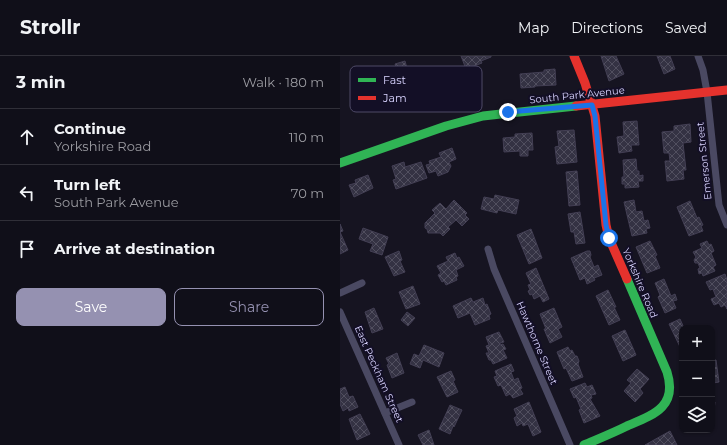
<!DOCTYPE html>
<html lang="en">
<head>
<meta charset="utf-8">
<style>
  body { margin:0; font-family:Montserrat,sans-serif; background:#191822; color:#f1f3f6 }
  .controls { position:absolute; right:12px; bottom:12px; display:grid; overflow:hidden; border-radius:8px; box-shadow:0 1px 3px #0004 }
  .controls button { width:36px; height:36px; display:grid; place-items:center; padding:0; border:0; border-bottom:1px solid #302f38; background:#100f19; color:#f1f3f6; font:20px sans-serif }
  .stop { position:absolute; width:12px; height:12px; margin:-9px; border:3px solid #1a73e8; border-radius:50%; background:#fff }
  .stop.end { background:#1a73e8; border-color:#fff; box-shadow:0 1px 4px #0008 }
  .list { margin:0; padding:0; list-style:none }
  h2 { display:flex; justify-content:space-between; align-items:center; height:52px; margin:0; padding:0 16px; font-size:17px }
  h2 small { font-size:13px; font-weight:400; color:#9c9ca2 }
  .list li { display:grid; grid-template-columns:26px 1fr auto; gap:12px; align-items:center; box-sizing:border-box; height:56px; padding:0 16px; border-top:1px solid #302f38 }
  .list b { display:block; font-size:15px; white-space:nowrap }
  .list p { margin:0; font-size:13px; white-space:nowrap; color:#9c9ca2 }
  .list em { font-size:13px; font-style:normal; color:#9c9ca2 }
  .actions { display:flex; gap:8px; padding:12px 16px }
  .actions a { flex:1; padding:9px 0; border:1px solid #9591b1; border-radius:8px; text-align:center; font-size:14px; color:#9591b1 }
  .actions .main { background:#9591b1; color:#fff }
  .icon { flex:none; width:22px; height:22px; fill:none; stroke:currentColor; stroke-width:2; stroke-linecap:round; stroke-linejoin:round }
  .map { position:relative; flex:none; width:387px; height:389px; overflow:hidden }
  header { display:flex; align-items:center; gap:24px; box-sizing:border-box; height:56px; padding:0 20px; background:#100f19; border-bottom:1px solid #302f38 }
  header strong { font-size:19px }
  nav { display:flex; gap:22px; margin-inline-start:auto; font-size:14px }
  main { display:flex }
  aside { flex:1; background:#100f19 }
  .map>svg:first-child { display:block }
  .building { fill:url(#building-cross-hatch); stroke:#433f54 }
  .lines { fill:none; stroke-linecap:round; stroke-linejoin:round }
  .street { stroke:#4a4962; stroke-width:7 }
  .fast { stroke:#30b455; stroke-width:9 }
  .jam { stroke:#e5322d; stroke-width:9 }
  .route { stroke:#1a73e8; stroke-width:5 }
  .labels { text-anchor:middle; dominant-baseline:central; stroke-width:4; stroke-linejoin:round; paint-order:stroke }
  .street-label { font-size:10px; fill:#d9d4ff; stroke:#130f26 }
  .key { fill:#130f26; stroke:#4e4a67; stroke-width:1 }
  .key-label { font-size:11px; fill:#d9d4ff }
</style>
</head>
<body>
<header>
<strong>Strollr</strong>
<nav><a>Map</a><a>Directions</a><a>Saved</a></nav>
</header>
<main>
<aside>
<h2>3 min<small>Walk · 180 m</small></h2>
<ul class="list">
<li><svg class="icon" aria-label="ahead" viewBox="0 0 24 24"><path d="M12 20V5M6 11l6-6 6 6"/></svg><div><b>Continue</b><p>Yorkshire Road</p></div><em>110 m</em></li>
<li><svg class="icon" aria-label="left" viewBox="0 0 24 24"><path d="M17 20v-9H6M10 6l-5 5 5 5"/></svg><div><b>Turn left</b><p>South Park Avenue</p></div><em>70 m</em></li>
<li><svg class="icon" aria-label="arrive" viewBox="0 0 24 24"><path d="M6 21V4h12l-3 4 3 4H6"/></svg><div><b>Arrive at destination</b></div></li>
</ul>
<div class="actions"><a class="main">Save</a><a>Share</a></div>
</aside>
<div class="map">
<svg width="387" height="389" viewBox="0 0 387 389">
  <defs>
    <pattern id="building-cross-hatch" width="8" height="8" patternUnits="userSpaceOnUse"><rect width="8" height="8" fill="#343243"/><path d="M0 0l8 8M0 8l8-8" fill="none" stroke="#514f5f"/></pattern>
  </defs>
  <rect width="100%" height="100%" fill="#161421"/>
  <g class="building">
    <path d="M121 0H151V1L141 5 142 7 126 13Z"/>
    <path d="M261 0H276L284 18 269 25Z"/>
    <path d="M317 0H330L335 13 324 18Z"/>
    <path d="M65 5 68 16 80 12 84 24 63 31 55 8Z"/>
    <path d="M215 13 216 29 195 30V31L181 32 180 18 204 16V14Z"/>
    <path d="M297 65 299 89H291L292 95 279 97 277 81 284 80 283 66Z"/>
    <path d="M350 68 351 86 343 87 346 114H343L344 123 327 125 325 105H330L329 97H324L322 76 334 75V70Z"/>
    <path d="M234 74 237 106 217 108 215 91 219 90 217 75Z"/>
    <path d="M192 77 193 94H188V100H180V95L164 96 163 82 175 81V78Z"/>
    <path d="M112 92 116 103 109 106 111 110 108 116 98 120 96 115 89 117 86 109 90 108 89 105 101 101 99 97Z"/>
    <path d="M296 103 297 115H299V120L303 119V125H298L299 131 285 132V128H282V121H284L283 104Z"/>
    <path d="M64 106 65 111 81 106 87 122 56 133 53 124 56 123 52 110Z"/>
    <path d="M237 115 240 149 229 150 226 116Z"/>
    <path d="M28 119 33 132 14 141 9 129 16 127 15 124Z"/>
    <path d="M155 139 179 144 176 158 158 154 157 157 141 153 144 141 154 143Z"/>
    <path d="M114 144 127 157 125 159 129 163 122 170 116 164 108 171 110 173 103 180 100 177H88L87 173 85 172V167L95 157 92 154 100 147 106 153Z"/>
    <path d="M294 144 296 156 302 155 304 165 308 164 310 172 306 173 307 177 292 180 284 146Z"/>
    <path d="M350 145 357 162 359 161 363 169 361 170 363 175 349 180 337 151Z"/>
    <path d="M240 156 245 187 236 188 234 176H231L228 158Z"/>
    <path d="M0 168 3 175 0 176 8 194 0 198Z"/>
    <path d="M23 172 48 181 42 199 30 195 33 188 19 183Z"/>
    <path d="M191 173 202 202 189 208 177 179Z"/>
    <path d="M310 185 317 199 315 200 320 212 307 217 296 191Z"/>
    <path d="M367 185 369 189 371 188 374 195 371 197 376 209 373 211 375 215 363 220 362 217 359 218 358 213 360 212 358 207H355L354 204 356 201 353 196 362 192 360 188Z"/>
    <path d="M59 195 62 204 60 205 65 216 54 220 45 201Z"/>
    <path d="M247 195H250L251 199 250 201 254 211 258 209 262 219 254 222 255 224 247 228 245 222 240 224 231 202Z"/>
    <path d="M115 197 117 202 119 201 124 210 116 214 118 220 116 221 117 224 106 229 104 225 102 226 98 219 101 217 97 210 108 205 106 201Z"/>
    <path d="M196 212 209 243 203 246 200 240 194 243 192 238 190 239 188 235 190 234 188 229 191 228 186 217Z"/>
    <path d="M385 218 387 224V253L385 249 381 251 379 247 374 249 371 243 376 241 373 233 370 234 366 226Z"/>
    <path d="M324 223 331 240 335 238 337 244 333 245 336 252 325 257 318 241 320 239 315 227Z"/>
    <path d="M73 230 80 248 66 253 59 236Z"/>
    <path d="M268 234 276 251H274L280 264 269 269 256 240Z"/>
    <path d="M131 242 133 246 143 242 145 249 147 248 151 258 149 259 150 263 135 269 130 257 118 262 113 250Z"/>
    <path d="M34 252 43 273 32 277 25 256Z"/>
    <path d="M214 252 222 271 218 273 222 281 210 287 204 273H206L200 258Z"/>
    <path d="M67 256 75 262 68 270 61 264Z"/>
    <path d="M340 263 344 272 349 270 350 272H342V295L329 268Z"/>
    <path d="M285 274 296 299 283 305 272 280Z"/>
    <path d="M159 276 164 286 160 287V289L163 288 166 293 163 294 167 302 153 308 151 304H149L146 297H149L146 290 149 289 146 281Z"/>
    <path d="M84 289 104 297 99 311 83 304 80 312 70 308 74 298 79 300Z"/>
    <path d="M228 291 230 295 232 294 235 300H237L239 305 238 308 243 321 232 325 226 312 224 313 217 296Z"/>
    <path d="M57 297 64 317 52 322 47 309 49 308 46 302Z"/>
    <path d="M372 304H376L379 326 373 327 374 334H372Z"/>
    <path d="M171 308 174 315 171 316 174 324 178 322 182 332 180 333 183 338 173 342 170 338 166 340 161 329 158 330 154 321 157 320 155 315Z"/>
    <path d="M297 313 309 323 300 333 303 337 295 346 284 335 291 327 287 324Z"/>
    <path d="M111 315 115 324 113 325 118 336 107 341 97 321Z"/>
    <path d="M245 327 247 331 252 329 256 338 251 339 252 342 250 343 260 360 244 367 239 354 241 353 236 341 234 342 230 333Z"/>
    <path d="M5 331 9 341 13 340 18 351 9 355 8 352 3 355 0 348V333Z"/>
    <path d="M372 345 375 346 372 370Z"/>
    <path d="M189 346 201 376 193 380 188 368 183 370 182 367 177 370 174 362 177 360 174 353Z"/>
    <path d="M110 349 122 354 114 371 113 370 110 378 99 373Z"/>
    <path d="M20 358 30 378 17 384 9 363Z"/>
    <path d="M89 374 94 389H83L78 379Z"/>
    <path d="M330 375 337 389H305Z"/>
  </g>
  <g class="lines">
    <g class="street">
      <path d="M358 0 363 14 367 36 379 149 387 169"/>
      <path d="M148 193 154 213 230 389"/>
      <path d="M0 237 22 227"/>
      <path d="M0 256 59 389"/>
      <path d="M45 357 72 346"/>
    </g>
    <g class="fast">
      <path d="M0 107 106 70 143 60 236 50"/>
      <path d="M244 389C258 383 273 377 287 370 313 359 338 351 327 316L287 223"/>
    </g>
    <g class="jam">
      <path d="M234 0 245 27 255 60 266 169 269 182 287 223"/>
      <path d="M236 50 387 34"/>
    </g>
  </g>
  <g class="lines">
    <path class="route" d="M168 56 252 49 255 60 266 169 269 182"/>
  </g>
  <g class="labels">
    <g class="street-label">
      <text transform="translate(237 39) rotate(-6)">South Park Avenue</text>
      <text transform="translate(364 105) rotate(-96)">Emerson Street</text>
      <text transform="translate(300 227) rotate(67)">Yorkshire Road</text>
      <text transform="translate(197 287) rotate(67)">Hawthorne Street</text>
      <text transform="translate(39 318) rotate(66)">East Peckham Street</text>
    </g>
  </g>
  <rect x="10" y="10" width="132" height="46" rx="6" class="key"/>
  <rect x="18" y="22" width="18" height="4" fill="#30b455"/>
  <rect x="18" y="40" width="18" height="4" fill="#e5322d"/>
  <g class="key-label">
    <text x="43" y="28">Fast</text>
    <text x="43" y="46">Jam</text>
  </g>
</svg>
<div class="controls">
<button>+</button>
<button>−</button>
<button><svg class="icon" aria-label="layers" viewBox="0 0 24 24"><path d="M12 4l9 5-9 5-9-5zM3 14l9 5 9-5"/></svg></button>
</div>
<div class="stop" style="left:269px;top:182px"></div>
<div class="stop end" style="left:168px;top:56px"></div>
</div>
</main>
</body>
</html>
